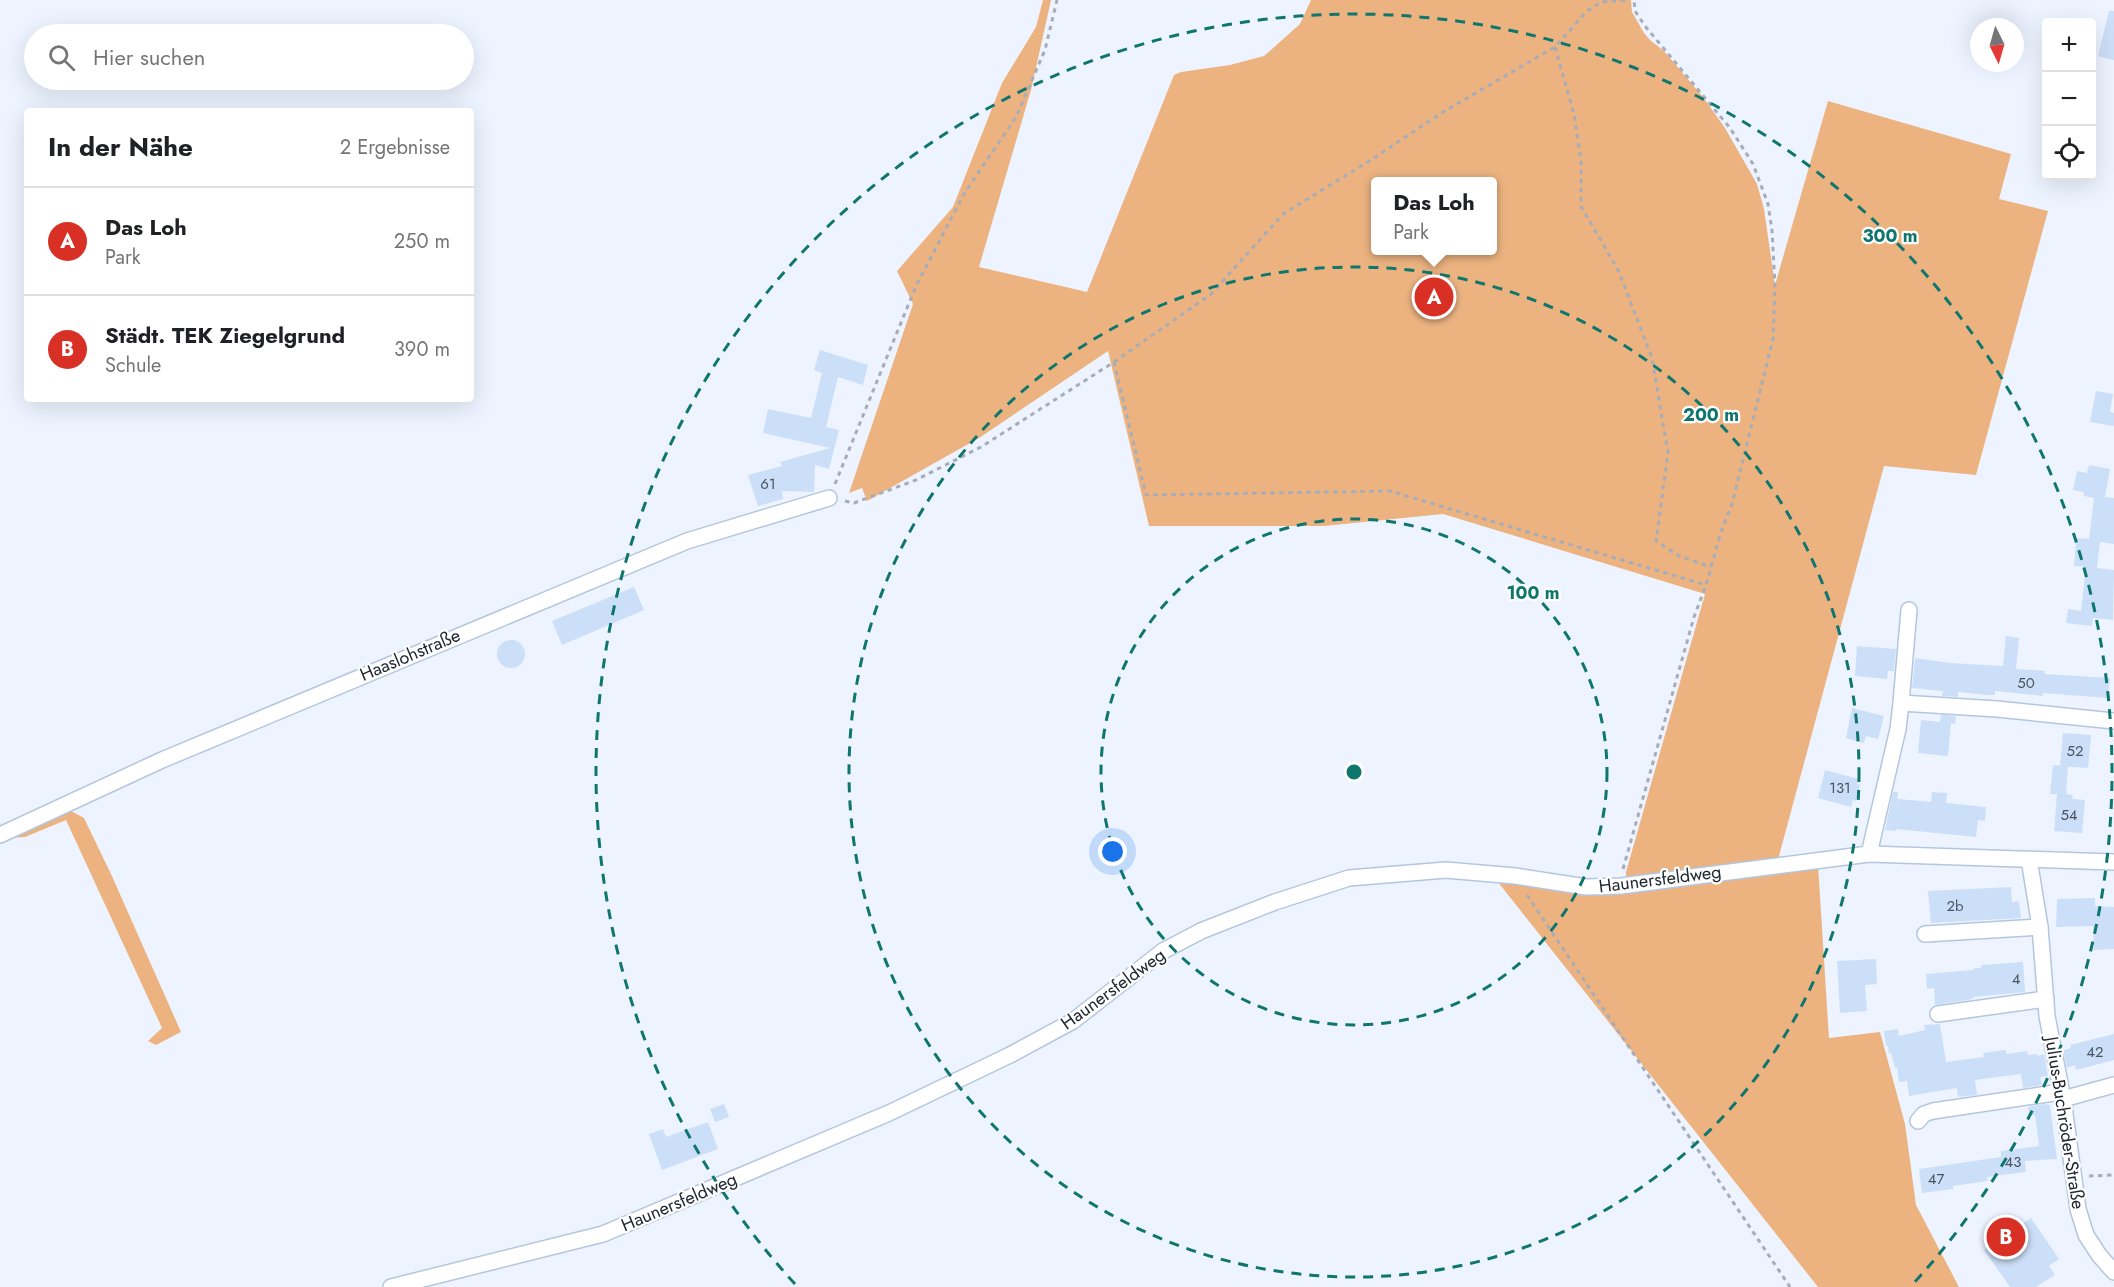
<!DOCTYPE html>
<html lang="de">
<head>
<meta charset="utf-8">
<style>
  body { margin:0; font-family:Jost,sans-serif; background:#f2f2f2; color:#202124 }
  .controls { position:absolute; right:18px; top:18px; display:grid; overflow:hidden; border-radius:6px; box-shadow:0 6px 24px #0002 }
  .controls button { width:54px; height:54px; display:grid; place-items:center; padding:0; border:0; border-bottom:2px solid #e0e0e0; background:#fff; color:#202124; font:30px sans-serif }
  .compass { position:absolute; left:1970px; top:18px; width:54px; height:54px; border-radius:50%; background:#fff; box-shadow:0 6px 24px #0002; rotate:175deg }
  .you { position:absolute; left:1113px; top:852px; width:21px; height:21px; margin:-15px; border:4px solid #fff; border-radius:50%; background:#1a73e8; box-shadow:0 0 0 9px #1a73e833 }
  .badge { display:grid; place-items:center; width:39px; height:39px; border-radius:50%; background:#d93025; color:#fff; font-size:20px; font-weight:700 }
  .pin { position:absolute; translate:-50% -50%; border:3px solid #fff; box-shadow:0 2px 6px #0006 }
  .popup { position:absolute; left:1371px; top:177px; width:126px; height:78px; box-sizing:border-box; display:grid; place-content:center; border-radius:6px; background:#fff; filter:drop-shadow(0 2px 4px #0005); font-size:20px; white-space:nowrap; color:#757577 }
  .popup b { font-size:22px; color:#202124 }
  .popup::after { content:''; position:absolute; left:50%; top:100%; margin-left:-12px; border:12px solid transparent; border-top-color:#fff }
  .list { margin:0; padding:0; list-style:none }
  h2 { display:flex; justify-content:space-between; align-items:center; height:78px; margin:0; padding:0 24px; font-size:26px }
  h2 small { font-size:20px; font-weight:400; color:#757577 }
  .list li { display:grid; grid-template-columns:39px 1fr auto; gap:18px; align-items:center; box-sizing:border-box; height:108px; padding:0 24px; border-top:2px solid #e0e0e0 }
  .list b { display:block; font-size:22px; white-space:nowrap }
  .list p { margin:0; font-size:20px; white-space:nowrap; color:#757577 }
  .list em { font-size:20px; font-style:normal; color:#757577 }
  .icon { flex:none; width:33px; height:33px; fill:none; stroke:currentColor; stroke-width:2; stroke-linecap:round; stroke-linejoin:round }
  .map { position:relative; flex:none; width:2114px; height:1287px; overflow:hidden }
  .search { position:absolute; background:#fff; box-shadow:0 6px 24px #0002; left:24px; top:24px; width:450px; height:66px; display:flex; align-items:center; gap:15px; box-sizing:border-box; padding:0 21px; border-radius:33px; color:#757577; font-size:22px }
  .panel { position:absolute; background:#fff; box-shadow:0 6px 24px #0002; left:24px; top:108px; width:450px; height:294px; border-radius:6px }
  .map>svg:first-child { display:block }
  .green { fill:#ecb381; fill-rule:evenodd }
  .building { fill:#ccdff8 }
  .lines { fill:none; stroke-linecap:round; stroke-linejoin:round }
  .minor-casing { stroke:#b4c6df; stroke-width:18 }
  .path { stroke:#a6adb8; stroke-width:3; stroke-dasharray:4.5 4.5; stroke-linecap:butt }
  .minor { stroke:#fff; stroke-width:15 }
  .ring { fill:none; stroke:#0f766e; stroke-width:3; stroke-dasharray:10 8 }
  .labels { text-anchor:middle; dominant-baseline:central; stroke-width:4.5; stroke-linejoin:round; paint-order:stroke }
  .number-label { font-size:15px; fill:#4b5562 }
  .street-label { font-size:18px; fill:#202730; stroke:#fff }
  .centre { fill:#0f766e; stroke:#fff; stroke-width:3 }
  .ring-label { font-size:18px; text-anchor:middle; font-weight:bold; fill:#0f766e; stroke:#fff; stroke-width:4.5; stroke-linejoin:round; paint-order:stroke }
</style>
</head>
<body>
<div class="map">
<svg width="2114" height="1287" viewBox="0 0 2114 1287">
  <rect width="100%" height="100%" fill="#edf4ff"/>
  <g class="green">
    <path d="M1043 0H1051L1031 90 979 267 1087 292 1174 75 1181 72 1230 65 1264 56 1300 24 1311 0H1631L1632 12 1644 33 1650 40 1664 51 1703 97 1725 128 1757 184 1764 209 1775 285 1828 101 2011 154 1999 199 2048 211 1976 475 1884 466 1779 856 1781 871 1818 865 1829 1038 1880 1032 1905 1124 1916 1205 1959 1287H1818L1490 872 1552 881 1626 882V872L1705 594 1443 514 1324 526H1149L1108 351 979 438 867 501 862 488 849 493 913 304 897 271 953 207 1002 83 1036 27ZM1376 182H1492V250H1376Z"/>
    <path d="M69 810 84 818 111 874 181 1032 156 1045 148 1041 162 1028 66 820 25 837 8 838Z"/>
  </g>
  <g class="building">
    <path d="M2109 11H2114V60L2098 56Z"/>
    <path d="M820 350 868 365 863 385 838 377 826 427 839 430 829 469 815 465 814 492 782 491 783 499 758 506 748 475 782 466 780 462 830 448 763 433 768 409 811 418 822 373 814 370Z"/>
    <path d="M2096 391 2113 394 2110 412 2114 413V426L2090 422Z"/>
    <path d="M2089 465 2110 469 2105 497 2114 498V544L2100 542 2097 568 2114 570 2113 620 2093 618 2092 626 2066 623 2068 609 2081 611 2086 567 2074 566 2076 544 2077 538 2089 539 2094 498 2084 496V492L2073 490 2077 471 2087 473Z"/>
    <path d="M634 587 644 610 562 645 552 621Z"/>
    <path d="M2006 636 2019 638 2016 669 2045 671V674L2110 678 2108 698 2043 693V696L1995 691V695H1987L1958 692V697L1942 696 1943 691 1912 688 1915 658 1950 663 2003 666Z"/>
    <circle cx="511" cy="654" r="14"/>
    <path d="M1857 646 1896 649 1894 671H1888L1887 679 1855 676Z"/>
    <path d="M1852 708 1884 716 1878 739 1866 736 1864 743 1846 738Z"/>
    <path d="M1941 715 1956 716 1955 724 1951 723 1948 756 1918 753 1921 720 1940 722Z"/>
    <path d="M2063 733 2091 735 2088 768 2060 766Z"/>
    <path d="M2053 765 2068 766 2066 794 2073 795 2072 799 2085 800 2082 833 2054 831 2057 794H2050Z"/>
    <path d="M1825 770 1859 779 1857 784 1860 785 1856 801 1853 800 1851 807 1818 798Z"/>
    <path d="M1893 792H1898L1897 815 1898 799 1931 802 1932 792 1947 793 1946 803 1986 807 1985 821 1978 820 1976 837 1896 829V831L1885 830Z"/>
    <path d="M2011 887 2012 902 2019 901 2021 918 1931 923 1928 891Z"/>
    <path d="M2095 898V906L2114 907V949L2094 950 2093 926 2056 927 2057 899Z"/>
    <path d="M1876 959 1877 984 1865 985 1867 1011 1840 1013 1837 961Z"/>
    <path d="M2023 962 2025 992 1973 997V999L1935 1005 1934 988 1927 989 1926 974 1974 970V968H1981V965Z"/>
    <path d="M1940 1024 1946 1062 1984 1057 1983 1053 2006 1050V1054L2027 1051 2028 1055 2037 1054V1056L2044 1054 2048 1076 2040 1077 2042 1085 2023 1088 2021 1074 1975 1080 1977 1095 1958 1097 1957 1088 1909 1096 1907 1081 1899 1082 1897 1067 1895 1068 1891 1053H1889L1888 1046H1886L1884 1031 1898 1029 1899 1036 1925 1030 1924 1025Z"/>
    <path d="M2114 1034V1060L2076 1070 2075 1065 2067 1068 2063 1050 2071 1048 2070 1045Z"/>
    <path d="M724 1104 729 1117 715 1122 710 1109Z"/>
    <path d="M2044 1104 2050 1105 2057 1159 2025 1161 2026 1172 1987 1177 1988 1181 1953 1186V1189L1922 1193 1919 1169 2001 1157V1151L2039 1146 2035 1115 2029 1116 2028 1107Z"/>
    <path d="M708 1122 718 1149 662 1170 649 1134 663 1129 666 1137Z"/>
    <path d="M2031 1218 2059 1259 2049 1266 2055 1275 2036 1287H2010L1984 1250Z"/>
  </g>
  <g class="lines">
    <g class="minor-casing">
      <g id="minor">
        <path d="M1901 703 1909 610"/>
        <path d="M0 835 162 760 687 541 829 498"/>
        <path d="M1869 854 1898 729 1901 703 1997 709 2114 721"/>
        <path d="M2029 859 2040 927 2047 1016 2063 1099 2078 1209 2086 1235 2099 1255 2114 1272"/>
        <path d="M1925 934 2040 927"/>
        <path d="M1938 1014 2046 999"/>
        <path d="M2063 1099 2114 1085"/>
        <path d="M1918 1121 1924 1114 1933 1111 2061 1092"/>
        <path d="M391 1287 603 1234 889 1113 1010 1055 1073 1021 1163 951 1201 931 1275 902 1349 878 1446 870 1515 876 1586 887 1621 886 1869 854 2114 862"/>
      </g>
    </g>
    <g class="path">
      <path d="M1555 47 1574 114 1581 161V206L1619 272 1652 358 1668 453 1656 541 1679 556 1711 567"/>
      <path d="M1114 362 1146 495 1390 491 1706 585"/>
      <path d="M835 484 916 286 964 194 1016 117 1045 50 1057 0"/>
      <path d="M845 501 854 503 916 480 981 447 1114 362 1210 295 1283 214 1371 160 1443 112 1555 47 1587 11 1601 2 1627 0"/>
      <path d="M1623 869 1694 617 1706 585 1721 532 1732 504 1773 339 1775 286 1772 230 1768 204 1753 164 1730 128 1645 26 1635 11 1634 0"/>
      <path d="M1527 895 1790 1287"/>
      <path d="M2089 1176 2114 1175"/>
    </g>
    <use href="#minor" class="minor"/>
  </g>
  <g class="ring">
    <circle cx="1354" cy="772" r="253"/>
    <circle cx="1354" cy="772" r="505"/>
    <path d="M795 1284A758 758 0 1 1 1913 1284"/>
  </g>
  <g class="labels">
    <g class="number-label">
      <text x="768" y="484">61</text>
      <text x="2026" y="683">50</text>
      <text x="2075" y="751">52</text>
      <text x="1840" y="788">131</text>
      <text x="2069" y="815">54</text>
      <text x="1955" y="906">2b</text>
      <text x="2016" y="979">4</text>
      <text x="2095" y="1052">42</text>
      <text x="2013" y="1162">43</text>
      <text x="1936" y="1179">47</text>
    </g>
    <g class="street-label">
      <text transform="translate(410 655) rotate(-23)">Haaslohstraße</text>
      <text transform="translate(1660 879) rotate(-7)">Haunersfeldweg</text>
      <text transform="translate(1113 989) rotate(-36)">Haunersfeldweg</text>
      <text transform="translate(2065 1123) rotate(81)">Julius-Buchröder-Straße</text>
      <text transform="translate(679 1202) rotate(-23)">Haunersfeldweg</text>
    </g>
  </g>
  <circle cx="1354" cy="772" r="9" class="centre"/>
  <g class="ring-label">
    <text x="1890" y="242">300 m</text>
    <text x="1711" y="421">200 m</text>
    <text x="1533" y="599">100 m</text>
  </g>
</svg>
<div class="controls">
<button>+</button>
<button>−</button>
<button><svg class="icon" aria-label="locate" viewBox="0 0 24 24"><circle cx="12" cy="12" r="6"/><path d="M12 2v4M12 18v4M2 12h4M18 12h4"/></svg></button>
</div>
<svg class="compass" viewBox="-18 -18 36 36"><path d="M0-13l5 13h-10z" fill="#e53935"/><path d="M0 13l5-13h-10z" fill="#757577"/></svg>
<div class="you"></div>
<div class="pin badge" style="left:1434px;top:297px">A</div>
<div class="popup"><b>Das Loh</b>Park</div>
<div class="pin badge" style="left:2006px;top:1237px">B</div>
<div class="search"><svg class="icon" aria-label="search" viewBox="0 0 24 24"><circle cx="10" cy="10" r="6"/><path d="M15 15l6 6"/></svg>Hier suchen</div>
<section class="panel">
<h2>In der Nähe<small>2 Ergebnisse</small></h2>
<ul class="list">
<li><span class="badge">A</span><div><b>Das Loh</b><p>Park</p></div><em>250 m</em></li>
<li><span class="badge">B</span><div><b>Städt. TEK Ziegelgrund</b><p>Schule</p></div><em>390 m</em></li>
</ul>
</section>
</div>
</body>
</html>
